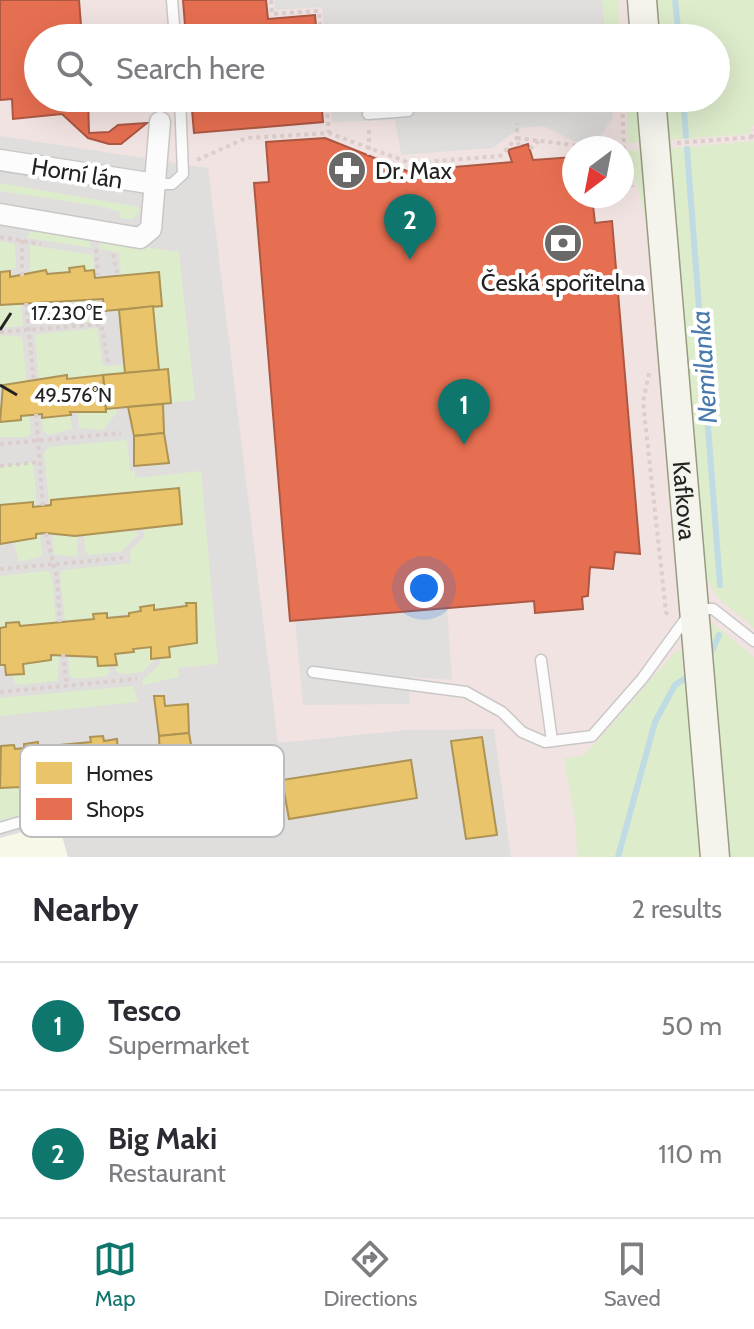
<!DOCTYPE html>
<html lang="en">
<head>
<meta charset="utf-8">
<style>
  body { margin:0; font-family:Cabin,sans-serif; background:#f7f7f7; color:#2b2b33 }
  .compass { position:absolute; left:562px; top:136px; width:72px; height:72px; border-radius:50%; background:#fff; box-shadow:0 8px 32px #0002; rotate:212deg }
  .you { position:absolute; left:424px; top:588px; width:28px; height:28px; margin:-20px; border:6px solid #fff; border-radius:50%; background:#1a73e8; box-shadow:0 0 0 12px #1a73e833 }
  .badge { display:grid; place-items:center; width:52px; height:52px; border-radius:50%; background:#0f766e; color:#fff; font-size:26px; font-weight:700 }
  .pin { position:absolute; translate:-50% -66px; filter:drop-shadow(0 2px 4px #0008) }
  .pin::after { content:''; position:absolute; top:42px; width:28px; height:24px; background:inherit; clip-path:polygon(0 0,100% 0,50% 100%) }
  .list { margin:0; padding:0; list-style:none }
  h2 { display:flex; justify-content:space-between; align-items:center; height:104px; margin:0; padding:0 32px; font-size:34px }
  h2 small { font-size:26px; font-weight:400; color:#7c7c81 }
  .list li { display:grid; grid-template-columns:52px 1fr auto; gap:24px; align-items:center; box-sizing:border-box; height:128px; padding:0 32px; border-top:2px solid #e1e1e2 }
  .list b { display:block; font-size:30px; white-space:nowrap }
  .list p { margin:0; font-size:26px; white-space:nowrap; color:#7c7c81 }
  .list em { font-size:26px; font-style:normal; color:#7c7c81 }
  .icon { flex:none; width:44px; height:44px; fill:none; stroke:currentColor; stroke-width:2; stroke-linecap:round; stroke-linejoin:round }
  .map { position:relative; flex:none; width:754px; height:857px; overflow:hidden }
  .search { position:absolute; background:#fff; box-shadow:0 8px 32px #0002; left:24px; right:24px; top:24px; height:88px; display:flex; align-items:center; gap:20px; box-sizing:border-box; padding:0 28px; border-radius:44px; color:#7c7c81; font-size:30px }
  .sheet { height:360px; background:#fff }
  nav { display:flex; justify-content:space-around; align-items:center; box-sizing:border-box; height:112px; border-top:2px solid #e1e1e2; background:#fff; font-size:22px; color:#7c7c81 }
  nav a { display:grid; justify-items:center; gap:4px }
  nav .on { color:#0f766e }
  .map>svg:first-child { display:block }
  .residential { fill:#dfdedc; fill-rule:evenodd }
  .commercial { fill:#f1e3e1; fill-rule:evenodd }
  .education { fill:#f8f7e8 }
  .grass { fill:#ddeccb }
  .parking { fill:#e0dfde }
  .homes { fill:#e9c46a; stroke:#ad9354; stroke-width:2 }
  .shops { fill:#e76f51; stroke:#ac5843; stroke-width:2 }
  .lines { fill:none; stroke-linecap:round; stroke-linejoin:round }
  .stream { stroke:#bfdbe3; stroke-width:6 }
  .lane-casing { stroke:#c9c8c7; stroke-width:13 }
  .street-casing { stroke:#c9c8c7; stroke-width:23 }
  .secondary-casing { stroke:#999a82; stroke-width:31 }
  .path { stroke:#dccecd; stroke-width:4; stroke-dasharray:4 4; stroke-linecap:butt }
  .lane { stroke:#fdfcfc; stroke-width:10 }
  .street { stroke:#fdfcfc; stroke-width:20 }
  .secondary { stroke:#f4f4ed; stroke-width:28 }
  .ticks { fill:none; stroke:#222; stroke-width:3 }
  .labels { text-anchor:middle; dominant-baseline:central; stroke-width:8; stroke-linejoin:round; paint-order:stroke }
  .poi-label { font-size:24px; fill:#222; stroke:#fff; text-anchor:start }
  .street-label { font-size:24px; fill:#222; stroke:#fff }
  .water-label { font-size:26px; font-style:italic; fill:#4a7aab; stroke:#fff }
  .key { fill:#fff; stroke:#bdbdbd; stroke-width:2 }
  .key-label { font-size:22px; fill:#222 }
  .ticks-label { font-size:20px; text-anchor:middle; fill:#222; stroke:#fff; stroke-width:8; stroke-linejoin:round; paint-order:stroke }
</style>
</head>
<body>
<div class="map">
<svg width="754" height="857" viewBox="0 0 754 857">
  <rect width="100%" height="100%" fill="#f0eeeb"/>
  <path class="residential" d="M0 0 38 38V98H662L715 857H0ZM574 148H622V196H574Z"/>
  <path class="commercial" d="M0 0H754V857H511L494 729 407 730 278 743 208 168 0 136ZM38 38H716V98H38ZM574 148H622V196H574Z"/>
  <path class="education" d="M58 822 68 857H0V838Z"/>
  <g class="grass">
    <path d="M602 0H619V38H606Z"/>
    <path d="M654 0H754V124L750 134 666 140 662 98H716V38H657Z"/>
    <path d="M626 98H638L645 142 628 143Z"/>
    <path d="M754 141V628L718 598 705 576 667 149Z"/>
    <path d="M627 150 641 151 642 154 648 227Z"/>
    <path d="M0 183 139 207V213L133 219 120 218V212L104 207 0 191Z"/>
    <path d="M31 230 88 238 92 248 27 238Z"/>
    <path d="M100 240 177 252 178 244 195 400 171 403 168 369 159 370 153 306 162 305 159 272 121 276 119 252 99 249Z"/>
    <path d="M0 241 15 244 16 268 0 271Z"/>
    <path d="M30 245 93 255 94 270 85 271 84 266 70 267V272L30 271Z"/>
    <path d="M97 300 96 322H61L57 304Z"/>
    <path d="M21 303 23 326 0 328V305Z"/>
    <path d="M97 328 103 366 124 365 125 373 68 379 67 375 39 381 35 337 38 334Z"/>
    <path d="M0 335 22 337 27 383 0 388Z"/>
    <path d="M116 408 117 413 102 430 79 428 78 411 93 410V413Z"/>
    <path d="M41 414 44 418 70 415 72 429 48 435 43 431Z"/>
    <path d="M21 415H29L31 432 27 437H0V422L21 420Z"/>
    <path d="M127 440 130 471H135V478L201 471 218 664 178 668 179 677 143 685 142 680 160 664V657L171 656 170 646 197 642 196 602 155 610 154 605 141 606V611L108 617 107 613 94 614V619L65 621 60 575 63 570 131 563 130 551 144 537 143 529 182 524 179 488 52 500 49 505 44 452 49 447Z"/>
    <path d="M33 462 37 506 33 502 0 505V467Z"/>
    <path d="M135 529 138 535 121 552 89 555 85 552 84 535Z"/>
    <path d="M52 532 55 536 78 535 77 556 54 555Z"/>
    <path d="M40 533 42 556 19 562 14 542 36 538Z"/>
    <path d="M47 571 52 576 56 622 20 626 19 621 7 622 6 627 0 628V576Z"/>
    <path d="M711 622 754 657V857H725L708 624Z"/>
    <path d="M151 647 154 661 142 672 120 674 116 671V654Z"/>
    <path d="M681 650 698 803 699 857H577L576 826 564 758 585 755 675 652Z"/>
    <path d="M68 653 70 658 98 657 109 665 110 672 107 676 74 679 70 676Z"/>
    <path d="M59 654 58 681 18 685 14 681V674L25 673 24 664 51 660V655Z"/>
    <path d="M133 686 138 702 0 716V698Z"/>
    <path d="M0 787H21L33 795 31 812 0 820Z"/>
  </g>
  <g class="parking">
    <path d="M274 0H602L606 38H325L322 7 275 10Z"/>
    <path d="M330 98H611L613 118 597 141 575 142 543 126 520 128 492 148 401 155 395 120 332 122Z"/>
    <path d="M447 608 452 680 411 677 409 704 303 705 295 620Z"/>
  </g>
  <g class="homes">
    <path d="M84 266 85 271 94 270 95 278 159 272 162 306 104 311 103 299 0 305V272L10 271V277L46 270 47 274 70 272 69 268Z"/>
    <path d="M153 306 159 370 125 373 119 310Z"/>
    <path d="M168 369 171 403 106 409 103 375Z"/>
    <path d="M67 375V379L103 375 106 412H70L71 415 42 418V414L21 416V420L0 422 3 385Z"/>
    <path d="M163 404 164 433 134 436 128 407Z"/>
    <path d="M164 433 169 463 134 466V436Z"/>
    <path d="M179 488 182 524 75 536 46 533 36 534V538L0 544V505L33 502V507L51 505V500Z"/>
    <path d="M186 603H196L197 643 169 647 170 657 151 659V647L133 649 134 652 115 654 117 665 98 666 97 657 51 655V660L23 664 24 674 6 675 5 665H0V628L6 627V623L19 622 20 626 94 619 93 614 107 613V618L129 616V613L141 611 140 607 154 605V610L187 606Z"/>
    <path d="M154 696H164L165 706 188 704 189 733 159 736Z"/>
    <path d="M189 733 194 762 171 765 172 774 161 775 159 736Z"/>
    <path d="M103 736 104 741 117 739 120 776 92 780 93 790 75 792 74 780 39 784 40 795 22 797 21 787 0 788 1 746 14 745 15 749 24 748V744L38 742V747L91 742 90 737Z"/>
    <path d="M482 737 497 835 466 839 451 741Z"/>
    <path d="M411 760 417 798 289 819 282 780Z"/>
  </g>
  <g class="shops">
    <path d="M0 0H79L82 38H38V98H88L89 133 109 132 118 125 147 123 121 144H109L88 138 62 114 13 119 12 99 0 100Z"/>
    <path d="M183 0H266L268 19 315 15 317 38H186Z"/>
    <path d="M191 98H321L323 122 194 133Z"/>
    <path d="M325 138 407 171 512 162 508 150 528 144 533 160 574 157V196H592L595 223 612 221 640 554 615 552 613 569 590 567 588 596 582 597 583 609 535 613 534 601 290 621 254 183 269 182 266 142Z"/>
  </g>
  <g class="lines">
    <g class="stream">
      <path d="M675 0 679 38"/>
      <path d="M683 98 686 136"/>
      <path d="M687 149 720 585"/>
      <path d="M712 651 719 635"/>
      <path d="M618 857 655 722 675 685 690 675"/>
    </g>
    <g class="lane-casing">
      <g id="lane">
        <path d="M172 0 175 38"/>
        <path d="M368 114 408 111"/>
        <path d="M155 184H172L183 174 180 98"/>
        <path d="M541 660 552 741"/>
        <path d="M313 672 466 692 502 712 522 732 545 742 592 736 642 679 693 609H713L754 641"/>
        <path d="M0 828 79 805"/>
      </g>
    </g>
    <g class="street-casing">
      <g id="street">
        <path d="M0 160 155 184"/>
        <path d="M0 214 140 238 151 229 160 122"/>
      </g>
    </g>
    <g class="secondary-casing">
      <g id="secondary">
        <path d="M642 0 645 38"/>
        <path id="s1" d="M651 98 715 857"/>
      </g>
    </g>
    <g class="path">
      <path d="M271 0 272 14 319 11 321 38"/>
      <path d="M326 98 329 133"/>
      <path d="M622 98 624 147 633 187"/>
      <path d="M369 130V155"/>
      <path d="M751 138 754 130"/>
      <path d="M677 143 754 137"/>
      <path d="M519 146 517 138 595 148"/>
      <path d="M530 149 540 140"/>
      <path d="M197 160 246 138 329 133 410 163 500 156 517 138V123"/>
      <path d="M0 237 41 244"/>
      <path d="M96 249 98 275"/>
      <path d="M113 254 117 273"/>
      <path d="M22 276V240"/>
      <path d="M26 303 34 382"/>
      <path d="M0 332 101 324 108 362"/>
      <path d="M649 373 643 402 666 612 669 617"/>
      <path d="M36 414 43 506"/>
      <path d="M0 444 121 433"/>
      <path d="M0 466 40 462"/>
      <path d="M46 533 57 578 60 622"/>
      <path d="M0 569 123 558"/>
      <path d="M63 654 67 685"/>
      <path d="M0 692 137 679"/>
    </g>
    <use href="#lane" class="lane"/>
    <use href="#street" class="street"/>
    <use href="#secondary" class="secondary"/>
  </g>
  <path class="ticks" d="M0 330 11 313M0 385 17 395"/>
  <defs>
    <g id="pharmacy-disc" transform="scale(2)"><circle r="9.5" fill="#6a6968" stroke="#fff"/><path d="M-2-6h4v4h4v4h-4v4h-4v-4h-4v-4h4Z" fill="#fff"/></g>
    <g id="bank-disc" transform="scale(2)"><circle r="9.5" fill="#6a6968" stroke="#fff"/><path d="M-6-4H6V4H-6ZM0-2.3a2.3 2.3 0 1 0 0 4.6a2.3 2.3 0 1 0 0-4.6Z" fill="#fff"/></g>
  </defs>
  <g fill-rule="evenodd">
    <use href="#pharmacy-disc" x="347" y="170"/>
    <use href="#bank-disc" x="563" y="243"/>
  </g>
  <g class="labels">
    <g class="poi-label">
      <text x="375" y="170">Dr. Max</text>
      <text x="563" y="282" text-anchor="middle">Česká spořitelna</text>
    </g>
    <g class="street-label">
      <text transform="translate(77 173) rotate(9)">Horní lán</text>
      <text stroke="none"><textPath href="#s1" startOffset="404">Kafkova</textPath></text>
    </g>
    <g class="water-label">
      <text transform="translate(704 367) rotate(-94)">Nemilanka</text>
    </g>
  </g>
  <rect x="20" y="745" width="264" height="92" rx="12" class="key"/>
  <rect x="36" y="762" width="36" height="22" fill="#e9c46a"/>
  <rect x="36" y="798" width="36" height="22" fill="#e76f51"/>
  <g class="key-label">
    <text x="86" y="781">Homes</text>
    <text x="86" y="817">Shops</text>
  </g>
  <g class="ticks-label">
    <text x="67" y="320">17.230°E</text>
    <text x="73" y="402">49.576°N</text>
  </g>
</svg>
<svg class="compass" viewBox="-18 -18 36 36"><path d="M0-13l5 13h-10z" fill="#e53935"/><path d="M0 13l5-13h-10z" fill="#7c7c81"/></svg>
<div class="you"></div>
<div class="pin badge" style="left:464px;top:445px">1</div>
<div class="pin badge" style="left:410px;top:260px">2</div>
<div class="search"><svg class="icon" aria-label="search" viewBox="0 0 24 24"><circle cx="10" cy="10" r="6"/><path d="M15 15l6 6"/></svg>Search here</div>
</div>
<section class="sheet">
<h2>Nearby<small>2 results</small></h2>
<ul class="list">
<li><span class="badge">1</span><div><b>Tesco</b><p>Supermarket</p></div><em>50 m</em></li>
<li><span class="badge">2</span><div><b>Big Maki</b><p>Restaurant</p></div><em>110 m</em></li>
</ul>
</section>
<nav>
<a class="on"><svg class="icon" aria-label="map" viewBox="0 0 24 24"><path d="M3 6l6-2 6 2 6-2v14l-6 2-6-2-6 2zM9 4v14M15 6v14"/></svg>Map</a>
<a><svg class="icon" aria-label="directions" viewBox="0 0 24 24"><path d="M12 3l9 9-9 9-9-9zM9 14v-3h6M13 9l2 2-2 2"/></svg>Directions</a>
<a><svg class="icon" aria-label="saved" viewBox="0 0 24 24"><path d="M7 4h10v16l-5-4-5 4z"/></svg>Saved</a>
</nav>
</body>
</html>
